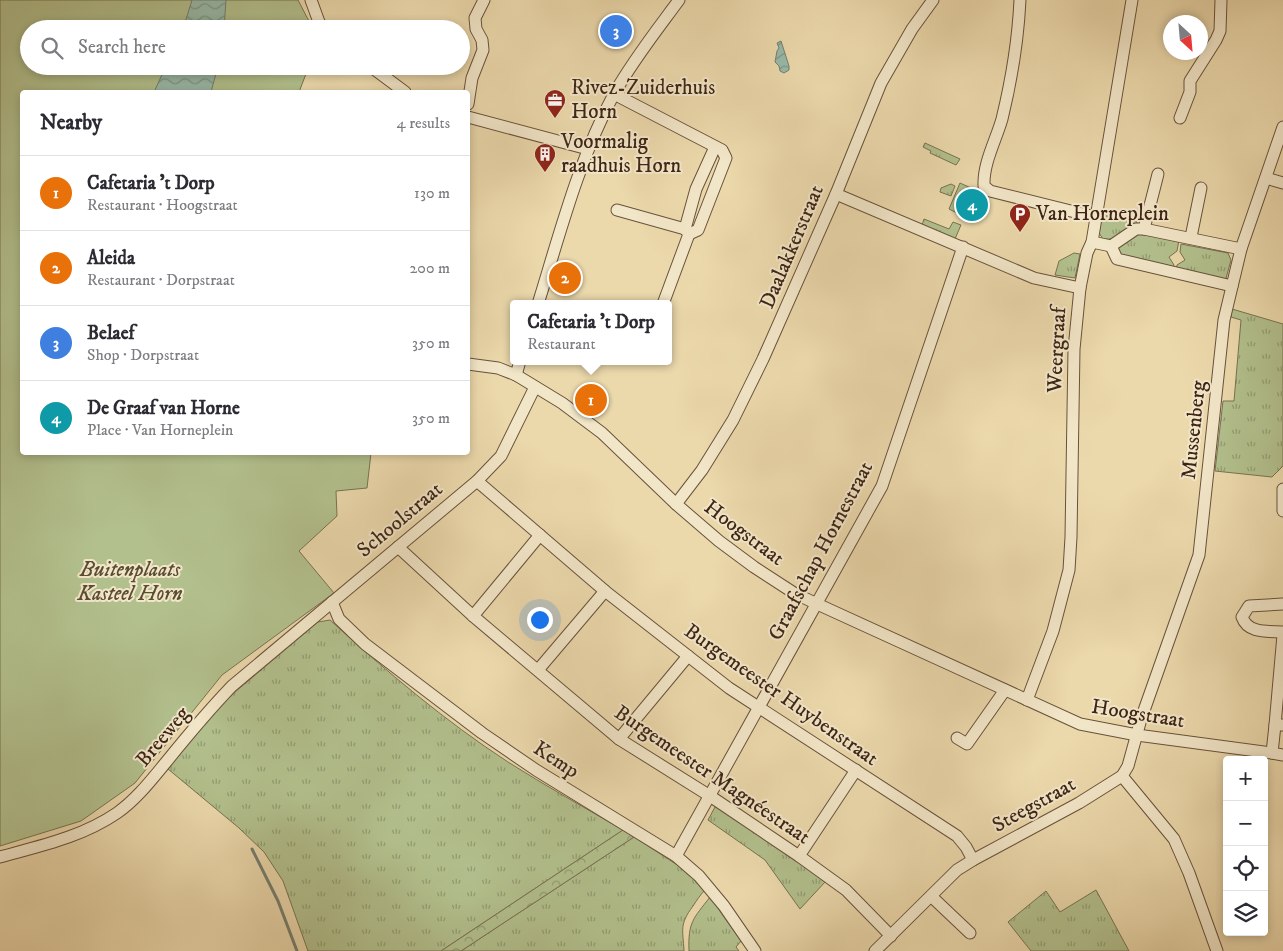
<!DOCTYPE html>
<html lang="en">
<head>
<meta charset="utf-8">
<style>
  body { margin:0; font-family:"IM FELL DW Pica",serif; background:#f2f2f3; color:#2b2b33 }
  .controls { position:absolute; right:15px; bottom:15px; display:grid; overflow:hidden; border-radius:5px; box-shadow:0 2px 8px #0003 }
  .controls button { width:45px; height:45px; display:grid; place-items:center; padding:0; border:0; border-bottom:1px solid #e1e1e2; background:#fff; color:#2b2b33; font:25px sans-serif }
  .compass { position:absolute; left:1163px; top:15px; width:45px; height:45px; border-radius:50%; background:#fff; box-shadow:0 2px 8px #0003; rotate:154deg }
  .you { position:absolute; left:539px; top:619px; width:18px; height:18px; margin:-12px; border:4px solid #fff; border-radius:50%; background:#1a73e8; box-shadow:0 0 0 8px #1a73e833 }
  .badge { display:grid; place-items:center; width:32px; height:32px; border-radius:50%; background:#8f2418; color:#fff; font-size:16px; font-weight:700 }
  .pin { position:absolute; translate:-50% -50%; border:2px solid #fff; box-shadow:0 1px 5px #0006 }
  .popup { position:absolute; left:510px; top:300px; width:162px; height:65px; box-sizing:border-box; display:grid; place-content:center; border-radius:5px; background:#fff; filter:drop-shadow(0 1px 4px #0005); font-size:16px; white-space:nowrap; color:#7c7c81 }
  .popup b { font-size:19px; color:#2b2b33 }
  .popup::after { content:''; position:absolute; left:50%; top:100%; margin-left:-10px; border:10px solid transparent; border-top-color:#fff }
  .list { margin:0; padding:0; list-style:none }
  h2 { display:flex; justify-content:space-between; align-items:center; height:65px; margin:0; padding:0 20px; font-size:21px }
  h2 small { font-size:16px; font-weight:400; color:#7c7c81 }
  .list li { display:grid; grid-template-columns:32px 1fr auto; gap:15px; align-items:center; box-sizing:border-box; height:75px; padding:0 20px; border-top:1px solid #e1e1e2 }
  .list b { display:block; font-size:19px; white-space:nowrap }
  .list p { margin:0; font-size:16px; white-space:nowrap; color:#7c7c81 }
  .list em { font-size:16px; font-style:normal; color:#7c7c81 }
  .icon { flex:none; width:28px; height:28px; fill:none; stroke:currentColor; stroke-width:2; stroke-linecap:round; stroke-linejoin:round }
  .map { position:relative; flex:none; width:1283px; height:951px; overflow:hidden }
  .search { position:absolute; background:#fff; box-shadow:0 2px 8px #0003; left:20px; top:20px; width:450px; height:55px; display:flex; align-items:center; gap:12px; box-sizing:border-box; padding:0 18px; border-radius:28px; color:#7c7c81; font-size:19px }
  .panel { position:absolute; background:#fff; box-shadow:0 2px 8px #0003; left:20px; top:90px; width:450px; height:365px; border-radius:5px }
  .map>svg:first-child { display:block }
  .grass { fill:url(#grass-tufts); stroke:#787252 }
  .forest { fill:url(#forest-crowns); stroke:#787252 }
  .park { fill:#b2c08d; stroke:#787252 }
  .water { fill:url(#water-waves); stroke:#747e6f }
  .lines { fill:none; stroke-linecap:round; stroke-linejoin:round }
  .stream { stroke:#747e6f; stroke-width:3 }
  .minor-casing { stroke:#69523c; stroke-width:13 }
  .minor { stroke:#f2e6c8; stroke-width:11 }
  .labels { text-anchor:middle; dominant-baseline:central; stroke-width:4; stroke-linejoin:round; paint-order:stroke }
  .poi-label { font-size:21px; fill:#3e2517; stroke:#f2e6c8; text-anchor:start }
  .street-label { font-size:21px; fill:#3e2517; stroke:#f2e6c8 }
  .park-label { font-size:21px; font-style:italic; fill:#5b4c34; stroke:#f2e6c8 }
</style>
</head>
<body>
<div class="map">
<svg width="1283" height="951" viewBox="0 0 1283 951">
  <defs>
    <pattern id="grass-tufts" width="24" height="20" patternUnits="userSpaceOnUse" patternTransform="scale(1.25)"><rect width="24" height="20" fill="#b2c08d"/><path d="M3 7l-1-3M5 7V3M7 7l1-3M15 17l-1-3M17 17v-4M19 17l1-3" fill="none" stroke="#929c72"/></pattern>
    <pattern id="forest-crowns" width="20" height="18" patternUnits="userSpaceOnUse" patternTransform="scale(1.25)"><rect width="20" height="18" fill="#b2c08d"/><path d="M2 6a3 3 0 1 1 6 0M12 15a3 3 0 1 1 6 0" fill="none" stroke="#929c72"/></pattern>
    <pattern id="water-waves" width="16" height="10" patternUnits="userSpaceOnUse" patternTransform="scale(1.25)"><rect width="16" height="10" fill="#98baa9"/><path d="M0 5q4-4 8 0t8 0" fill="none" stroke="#7d9789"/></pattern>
  </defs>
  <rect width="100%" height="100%" fill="#ebd8ab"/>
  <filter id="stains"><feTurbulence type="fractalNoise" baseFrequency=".004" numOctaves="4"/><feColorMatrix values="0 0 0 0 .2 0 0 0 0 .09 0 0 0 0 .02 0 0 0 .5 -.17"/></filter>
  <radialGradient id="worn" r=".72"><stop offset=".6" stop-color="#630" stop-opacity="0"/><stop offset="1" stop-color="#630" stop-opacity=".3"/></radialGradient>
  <g class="grass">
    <path d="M925 143 960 159 956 165 930 153 931 151 923 147Z"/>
    <path d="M960 183 971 188 970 190 978 210 963 216 949 209Z"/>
    <path d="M951 184 955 186 951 196 940 192 941 188Z"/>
    <path d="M1102 215 1137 222 1136 225 1112 239H1103L1099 233Z"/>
    <path d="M924 219 949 229 953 222 961 225 955 239 922 225Z"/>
    <path d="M1138 234 1179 240 1177 251 1169 257 1174 265 1173 270 1118 255 1115 248Z"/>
    <path d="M1181 244 1228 253 1231 260 1225 282 1176 271 1177 265 1185 260 1180 252Z"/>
    <path d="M1074 253 1080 254 1075 278 1055 275 1059 261Z"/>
    <path d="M1232 309 1283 324V466L1272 477 1215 471 1223 401H1234L1241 320 1231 317Z"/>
    <path d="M330 620C386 671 445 721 508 762 546 786 585 808 623 830L441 951H308L283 881 264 852 239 828 168 769 216 708 318 622Z"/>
    <path d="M718 806 826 881 800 909 765 860 708 820 715 807Z"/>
    <path d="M634 837 679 866 705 890C700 895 697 900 693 906 679 925 683 929 684 951H461Z"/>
    <path d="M1096 890 1129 951H1031L1008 922 1046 891 1060 912Z"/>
    <path d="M710 897 741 941 736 947 739 951H689C688 922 693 919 710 897Z"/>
  </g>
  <path class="forest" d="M623 830 634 837 461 951H441Z"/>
  <path class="park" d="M0 0H298L313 29H29V66H309L299 92H22V452L371 453 367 488 336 491 337 516 299 551 334 593 222 675 135 783 81 821 0 846Z"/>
  <g class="water">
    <path d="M192 0H226L224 29H183Z"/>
    <path d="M781 41 789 66V70L784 73 780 71 779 66 775 62 777 51 779 48 777 43Z"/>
    <path d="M166 66H218L211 92H154Z"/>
  </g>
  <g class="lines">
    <path class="stream" d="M252 849 278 901 297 951"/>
    <g class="minor-casing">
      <g id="minor">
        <path d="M311 0 319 22 324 29"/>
        <path d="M1020 0C1018 42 1012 78 1002 119 996 140 983 163 984 186L990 191 1095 217"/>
        <path d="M370 66 405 92"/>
        <path d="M614 94 722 150 726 158 698 230 689 234"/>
        <path d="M468 104 472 78 483 50 482 40 476 29 475 18 484 0"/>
        <path d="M468 117 588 149"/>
        <path d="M1180 118 1190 92V81L1216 40 1220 31 1221 0"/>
        <path d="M1266 178 1283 183"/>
        <path d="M836 194 1034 278 1080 288"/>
        <path d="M617 210 685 229"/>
        <path d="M1144 229 1158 174"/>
        <path d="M1191 237 1201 188"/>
        <path d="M1092 242 1111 246 1136 229H1144L1241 249"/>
        <path d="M1111 246 1117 259 1232 286"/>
        <path d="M538 304C560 233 579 159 614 94 633 60 657 30 679 0"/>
        <path d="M663 304 689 234 685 229 696 189 715 147"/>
        <path d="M468 364 498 368 516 375 562 403 602 433 676 504 719 541 754 567 794 593 815 603 1080 724 1137 735 1272 753"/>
        <path d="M516 375 520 361"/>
        <path d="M477 481 605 591 729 688 957 836 966 847 973 860"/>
        <path d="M1283 489V511"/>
        <path d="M676 504 702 470 733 420 763 359 836 194 881 83 912 29 933 0"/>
        <path d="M398 547 473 616 619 739 710 796 799 856 846 890 891 936"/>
        <path d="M332 602 339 619 365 644 482 733 536 770 676 856 699 876 724 906 755 951"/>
        <path d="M1283 604 1249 606 1242 617C1248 634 1268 631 1283 632"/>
        <path d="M473 616 540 535"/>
        <path d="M538 670 605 591"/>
        <path d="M1027 700 1053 631 1069 570 1071 537 1074 349 1080 288 1087 253 1092 242 1132 0"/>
        <path d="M1275 725 1283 635"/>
        <path d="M1283 725H1275L1272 753 1283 755"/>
        <path d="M957 738 967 744 1005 690"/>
        <path d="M619 739 688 656"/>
        <path d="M1122 776 1174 839 1189 873 1217 951"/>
        <path d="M676 856 882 486 963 247"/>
        <path d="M799 856 856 770"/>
        <path d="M0 857C40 846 82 837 117 813 137 799 152 779 167 761 188 735 209 710 232 686L477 481 501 456 535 387"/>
        <path d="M932 897 970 933"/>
        <path d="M875 951 957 870 973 860 1079 803 1122 776 1128 766 1141 719 1199 555 1224 320 1241 249 1283 127"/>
      </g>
    </g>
    <use href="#minor" class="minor"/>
  </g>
  <defs>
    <g id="office-pin" transform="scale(1.125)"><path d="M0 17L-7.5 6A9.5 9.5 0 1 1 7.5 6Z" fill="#8f2418" stroke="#f2e6c8"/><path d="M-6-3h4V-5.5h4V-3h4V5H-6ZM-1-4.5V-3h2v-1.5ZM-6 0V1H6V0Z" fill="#fff"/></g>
    <g id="building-pin" transform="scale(1.125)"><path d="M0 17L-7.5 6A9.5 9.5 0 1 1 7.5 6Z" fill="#8f2418" stroke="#f2e6c8"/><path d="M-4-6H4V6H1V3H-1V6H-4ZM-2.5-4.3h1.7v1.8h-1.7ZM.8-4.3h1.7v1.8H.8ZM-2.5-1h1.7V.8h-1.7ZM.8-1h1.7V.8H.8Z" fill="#fff"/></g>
    <g id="parking-pin" transform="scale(1.125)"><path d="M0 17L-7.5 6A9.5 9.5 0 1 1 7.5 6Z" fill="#8f2418" stroke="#f2e6c8"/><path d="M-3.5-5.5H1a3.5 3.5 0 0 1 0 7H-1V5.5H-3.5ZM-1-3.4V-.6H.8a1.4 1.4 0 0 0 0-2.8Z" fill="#fff"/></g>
  </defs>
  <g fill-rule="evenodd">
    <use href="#office-pin" x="555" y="100"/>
    <use href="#building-pin" x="545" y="154"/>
    <use href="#parking-pin" x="1020" y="214"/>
  </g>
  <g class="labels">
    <g class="poi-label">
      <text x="571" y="88">Rivez-Zuiderhuis<tspan x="571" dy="24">Horn</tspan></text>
      <text x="561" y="142">Voormalig<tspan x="561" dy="24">raadhuis Horn</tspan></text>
      <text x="1036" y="214">Van Horneplein</text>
    </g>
    <g class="street-label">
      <text transform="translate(792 247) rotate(-67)">Daalakkerstraat</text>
      <text transform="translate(1057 350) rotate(-87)">Weergraaf</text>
      <text transform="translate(1194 430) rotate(-84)">Mussenberg</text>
      <text transform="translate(400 520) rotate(-40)">Schoolstraat</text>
      <text transform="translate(744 533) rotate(37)">Hoogstraat</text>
      <text transform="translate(821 551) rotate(-62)">Graafschap Hornestraat</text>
      <text transform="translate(781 695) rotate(35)">Burgemeester Huybenstraat</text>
      <text transform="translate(1138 714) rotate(9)">Hoogstraat</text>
      <text transform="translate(163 737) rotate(-50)">Breeweg</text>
      <text transform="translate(556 760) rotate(33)">Kemp</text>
      <text transform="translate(712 775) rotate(34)">Burgemeester Magnéestraat</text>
      <text transform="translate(1034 805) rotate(-29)">Steegstraat</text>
    </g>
    <g class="park-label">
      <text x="130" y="570">Buitenplaats<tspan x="130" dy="24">Kasteel Horn</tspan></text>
    </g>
  </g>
  <rect width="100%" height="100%" filter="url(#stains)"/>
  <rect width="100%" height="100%" fill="url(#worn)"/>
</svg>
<div class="controls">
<button>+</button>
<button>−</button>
<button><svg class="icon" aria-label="locate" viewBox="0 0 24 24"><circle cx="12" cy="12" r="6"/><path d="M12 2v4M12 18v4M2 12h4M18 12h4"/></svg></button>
<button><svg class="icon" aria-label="layers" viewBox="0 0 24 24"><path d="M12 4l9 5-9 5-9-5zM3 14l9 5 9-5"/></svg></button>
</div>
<svg class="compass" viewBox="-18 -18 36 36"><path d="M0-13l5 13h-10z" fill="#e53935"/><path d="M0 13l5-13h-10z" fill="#7c7c81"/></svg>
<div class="you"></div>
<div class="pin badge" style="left:591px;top:400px;background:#e8710a">1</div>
<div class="popup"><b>Cafetaria 't Dorp</b>Restaurant</div>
<div class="pin badge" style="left:565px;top:278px;background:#e8710a">2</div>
<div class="pin badge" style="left:616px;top:31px;background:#3f7fe0">3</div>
<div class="pin badge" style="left:972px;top:205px;background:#0f9aa8">4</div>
<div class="search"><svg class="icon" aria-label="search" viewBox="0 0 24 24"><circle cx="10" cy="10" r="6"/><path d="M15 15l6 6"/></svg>Search here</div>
<section class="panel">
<h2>Nearby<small>4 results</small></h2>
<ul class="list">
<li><span class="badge" style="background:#e8710a">1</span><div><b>Cafetaria 't Dorp</b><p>Restaurant · Hoogstraat</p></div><em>130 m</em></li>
<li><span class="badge" style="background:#e8710a">2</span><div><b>Aleida</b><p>Restaurant · Dorpstraat</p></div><em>200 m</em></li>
<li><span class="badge" style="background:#3f7fe0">3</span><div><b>Belaef</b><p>Shop · Dorpstraat</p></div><em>350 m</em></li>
<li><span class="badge" style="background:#0f9aa8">4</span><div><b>De Graaf van Horne</b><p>Place · Van Horneplein</p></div><em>350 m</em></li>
</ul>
</section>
</div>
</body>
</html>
